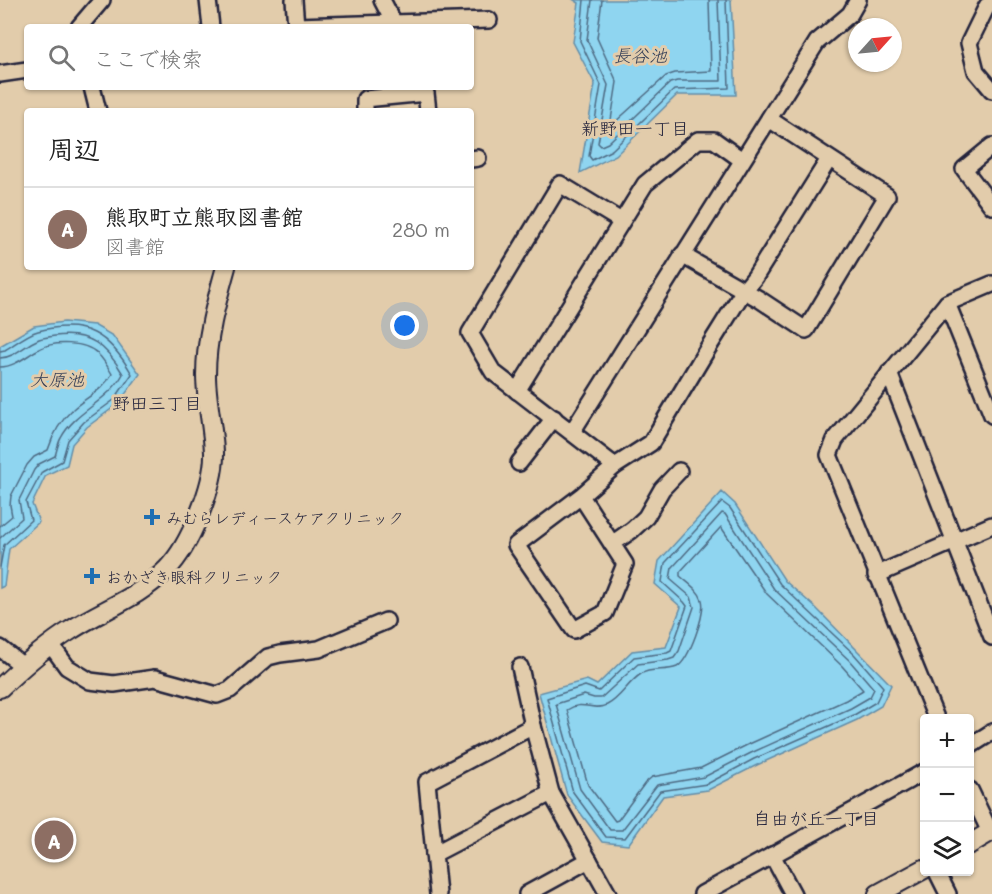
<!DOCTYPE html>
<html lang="ja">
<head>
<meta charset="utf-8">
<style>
  body { margin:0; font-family:Mali,"Klee One",sans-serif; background:#f6f6f6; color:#222 }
  .controls { position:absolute; right:18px; bottom:18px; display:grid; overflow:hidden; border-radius:6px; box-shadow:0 2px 4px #0004 }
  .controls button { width:54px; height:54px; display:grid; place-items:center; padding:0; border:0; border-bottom:2px solid #e0e0e0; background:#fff; color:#222; font:30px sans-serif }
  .compass { position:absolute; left:848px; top:18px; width:54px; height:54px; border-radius:50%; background:#fff; box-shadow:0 2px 4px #0004; rotate:63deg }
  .you { position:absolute; left:405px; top:326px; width:21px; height:21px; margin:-15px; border:4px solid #fff; border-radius:50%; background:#1a73e8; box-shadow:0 0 0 9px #1a73e833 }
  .badge { display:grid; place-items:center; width:39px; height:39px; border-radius:50%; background:#db2777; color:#fff; font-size:20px; font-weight:700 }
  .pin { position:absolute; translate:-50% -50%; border:3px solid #fff; box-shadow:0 2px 6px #0006 }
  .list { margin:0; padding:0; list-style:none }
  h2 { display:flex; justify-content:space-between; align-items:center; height:78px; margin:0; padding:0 24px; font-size:26px }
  h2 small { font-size:20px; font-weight:400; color:#767676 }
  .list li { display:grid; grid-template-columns:39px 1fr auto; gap:18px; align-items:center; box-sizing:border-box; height:84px; padding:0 24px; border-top:2px solid #e0e0e0 }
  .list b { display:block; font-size:22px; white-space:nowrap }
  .list p { margin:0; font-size:20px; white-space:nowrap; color:#767676 }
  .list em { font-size:20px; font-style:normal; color:#767676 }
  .icon { flex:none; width:33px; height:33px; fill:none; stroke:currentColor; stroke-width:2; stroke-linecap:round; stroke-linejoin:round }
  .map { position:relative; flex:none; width:992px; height:894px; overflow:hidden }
  .search { position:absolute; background:#fff; box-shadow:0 2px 4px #0004; left:24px; top:24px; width:450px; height:66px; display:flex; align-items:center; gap:15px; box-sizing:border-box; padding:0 21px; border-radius:6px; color:#767676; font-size:22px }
  .panel { position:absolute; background:#fff; box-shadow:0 2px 4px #0004; left:24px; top:108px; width:450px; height:162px; border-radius:6px }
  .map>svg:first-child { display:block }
  .water { fill:#8fd5f0; stroke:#638da8; stroke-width:1.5 }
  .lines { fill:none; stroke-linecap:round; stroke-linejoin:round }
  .shore { stroke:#4e6a83; stroke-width:1.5 }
  .minor-casing { stroke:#22223b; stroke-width:20 }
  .tertiary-casing { stroke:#22223b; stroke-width:22 }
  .minor { stroke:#e2ccab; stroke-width:15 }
  .tertiary { stroke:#e2ccab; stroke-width:18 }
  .poi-dot { fill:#1f6fb2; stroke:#e2ccab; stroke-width:2 }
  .labels { text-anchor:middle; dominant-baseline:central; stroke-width:6; stroke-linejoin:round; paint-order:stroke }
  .poi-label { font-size:16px; fill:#22223b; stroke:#e2ccab; text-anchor:start }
  .water-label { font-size:18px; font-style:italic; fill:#323d56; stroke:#e2ccab }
  .neighbourhood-label { font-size:18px; fill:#22223b; stroke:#e2ccab }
</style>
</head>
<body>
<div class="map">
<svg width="992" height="894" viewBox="0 0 992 894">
  <rect width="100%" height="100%" fill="#e2ccab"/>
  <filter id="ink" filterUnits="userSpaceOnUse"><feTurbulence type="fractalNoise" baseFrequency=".0167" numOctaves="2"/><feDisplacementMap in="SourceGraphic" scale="12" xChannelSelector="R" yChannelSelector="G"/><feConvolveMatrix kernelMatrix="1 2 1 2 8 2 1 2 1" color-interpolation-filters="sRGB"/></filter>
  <g filter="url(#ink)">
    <g class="water">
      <path d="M574 0H731L736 95H677L616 155 580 173 595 84 573 42 579 3Z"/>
      <path d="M64 322 94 325 113 336 140 374 118 404 87 427 72 444 67 465 46 475 32 504 39 522 9 549 4 586 0 588V346L34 326Z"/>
      <path d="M722 492 735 504 785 581 816 608 891 685 881 706 857 720 757 765 708 790 663 796 628 845 602 842 567 795 539 693 587 680 597 685 632 651 666 647 681 607 655 584 659 561Z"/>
    </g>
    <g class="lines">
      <g class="shore">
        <path d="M584 0 580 41 601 85 589 156 592 160 612 150 674 90 729 88 726 0"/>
        <path d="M592 0 587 40 608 85 598 143 601 146 608 143 670 83 677 81H721L718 0"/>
        <path d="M602 0 597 38 617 82 611 120 614 123 666 76 675 73 711 71 709 0"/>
        <path d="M0 351 5 350C15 344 27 334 38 331 85 319 109 334 132 374L114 400 84 422 68 440 62 461 42 472 26 502 31 520 4 545 0 567"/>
        <path d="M0 358C14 358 25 345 37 340 42 337 50 337 55 336 90 332 106 345 123 374 108 402 75 411 61 438 58 443 57 450 55 456L39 464 34 470 19 500 22 518 0 538"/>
        <path d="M0 367C15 367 26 356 39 349 53 341 86 341 98 354 103 359 108 367 112 374 103 390 87 397 73 409 60 421 53 434 48 450L34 457 27 465 11 496 10 505 12 516 0 526"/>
        <path d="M722 502 730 508 780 584 854 654 883 687 876 702 854 715 754 759 707 784 660 791 625 838 606 837 573 792 547 698 585 686 599 691 634 657 667 653 671 651 687 606 684 602 662 582 665 563Z"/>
        <path d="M722 513 725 514 774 589 849 660 874 689 870 697 851 708 751 753 704 777 657 785 622 830H610L580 789 556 704 584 695 594 698H601L638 664 668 660 674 658 679 651 694 607 691 597 670 579 672 568Z"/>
        <path d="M721 527 767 594 842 666 863 690 846 700 747 745 701 768 652 777 645 783 618 820 615 821 588 785 567 710C583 699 592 712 607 705 621 698 628 682 641 674 650 667 666 672 677 667 689 660 706 613 702 600 699 590 688 583 680 576V572Z"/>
      </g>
      <g class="minor-casing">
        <g id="minor">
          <path d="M208 0 211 27"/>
          <path d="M294 0 296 26 489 20"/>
          <path d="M382 0 394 23"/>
          <path d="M992 3 987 6 969 43 976 71 992 90"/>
          <path d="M79 27 102 0"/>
          <path d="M0 74 27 70"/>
          <path d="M92 87 98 111"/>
          <path d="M365 111V99L426 93 428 111"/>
          <path d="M992 146 964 169 992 206"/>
          <path d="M471 159 478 158"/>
          <path d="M682 255 759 299 806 330 887 196 769 119"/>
          <path d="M947 303 992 415"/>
          <path d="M889 373 992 637"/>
          <path d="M517 391 645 184 698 140H714L742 160"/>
          <path d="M572 432 817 42 850 14 858 0"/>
          <path d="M519 463 554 418"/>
          <path d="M615 466 493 372 470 333 560 184 621 221"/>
          <path d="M581 496 625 564 605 613 574 630 516 545 581 496 615 466 651 443 708 348 743 292 755 277 829 159"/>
          <path d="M612 544 632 530 646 517 662 489 679 471"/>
          <path d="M876 575 992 525"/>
          <path d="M51 645 67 667 90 681 114 684 155 678 217 695 230 690 268 657 280 654 319 649 386 621"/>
          <path d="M0 648 23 666"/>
          <path d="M520 667 533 726"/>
          <path d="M936 718 829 455 835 440 947 303 992 284"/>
          <path d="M970 746 992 732"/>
          <path d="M970 790 990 832"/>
          <path d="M434 854 551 793"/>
          <path d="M772 855 793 894"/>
          <path d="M937 872 948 894"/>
          <path d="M438 894 427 782 533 726 551 793 608 894"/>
          <path d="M527 894 589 860"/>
          <path d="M702 894 924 772"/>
        </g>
      </g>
      <g class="tertiary-casing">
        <g id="tertiary">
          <path d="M0 688C22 667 45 646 71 630 105 608 137 599 167 569 190 546 215 484 214 452 213 426 206 400 206 375 206 338 216 303 226 267"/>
          <path d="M970 844 992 831"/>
          <path d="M878 894 924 869"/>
        </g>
      </g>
      <use href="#minor" class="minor"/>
      <use href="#tertiary" class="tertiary"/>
    </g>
  </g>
  <g class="poi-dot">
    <path d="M149 508h6v6h6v6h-6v6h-6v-6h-6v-6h6z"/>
    <path d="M89 567h6v6h6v6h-6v6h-6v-6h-6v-6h6z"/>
  </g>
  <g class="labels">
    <g class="poi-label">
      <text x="166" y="517">みむらレディースケアクリニック</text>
      <text x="106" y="576">おかざき眼科クリニック</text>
    </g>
    <g class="water-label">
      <text x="640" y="55">長谷池</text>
      <text x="57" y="379">大原池</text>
    </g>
    <g class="neighbourhood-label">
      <text x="635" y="128">新野田一丁目</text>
      <text x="157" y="403">野田三丁目</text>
      <text x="816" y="818">自由が丘一丁目</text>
    </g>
  </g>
</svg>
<div class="controls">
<button>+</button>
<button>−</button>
<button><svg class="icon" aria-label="layers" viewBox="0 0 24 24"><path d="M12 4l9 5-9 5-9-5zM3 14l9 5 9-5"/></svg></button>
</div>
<svg class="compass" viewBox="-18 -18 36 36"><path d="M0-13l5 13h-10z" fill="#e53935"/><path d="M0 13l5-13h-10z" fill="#767676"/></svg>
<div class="you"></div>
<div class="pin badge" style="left:54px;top:840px;background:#8d6e63">A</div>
<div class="search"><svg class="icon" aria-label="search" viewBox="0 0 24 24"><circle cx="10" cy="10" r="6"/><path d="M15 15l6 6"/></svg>ここで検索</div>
<section class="panel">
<h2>周辺<small></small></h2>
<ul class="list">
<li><span class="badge" style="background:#8d6e63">A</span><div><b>熊取町立熊取図書館</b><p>図書館</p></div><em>280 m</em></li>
</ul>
</section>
</div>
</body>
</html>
